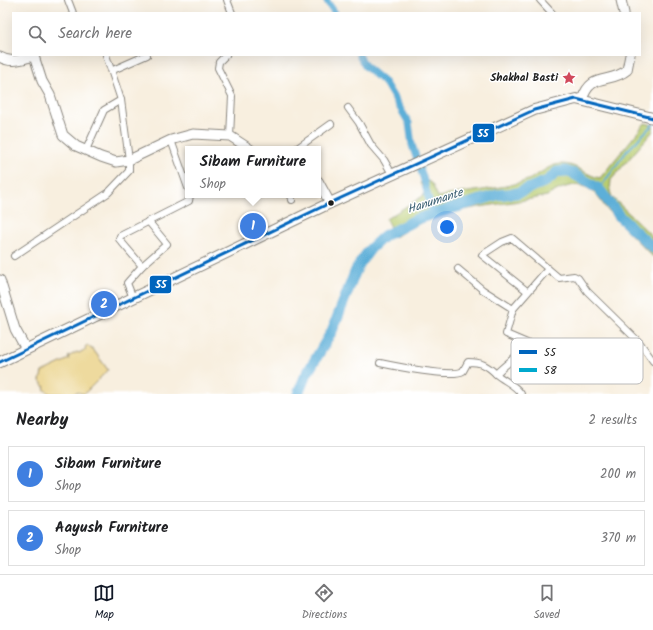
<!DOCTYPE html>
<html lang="en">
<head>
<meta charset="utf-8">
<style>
  body { margin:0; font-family:Kalam,sans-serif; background:#f6f6f6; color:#202124 }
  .you { position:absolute; left:447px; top:227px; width:14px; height:14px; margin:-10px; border:3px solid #fff; border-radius:50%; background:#1a73e8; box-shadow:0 0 0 6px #1a73e833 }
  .badge { display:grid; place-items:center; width:26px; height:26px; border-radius:50%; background:#111827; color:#fff; font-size:13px; font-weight:700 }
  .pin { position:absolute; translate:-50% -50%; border:2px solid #fff; box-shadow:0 1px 4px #0006 }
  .popup { position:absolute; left:185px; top:146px; width:136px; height:52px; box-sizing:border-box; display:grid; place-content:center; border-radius:0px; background:#fff; filter:drop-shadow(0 1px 3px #0005); font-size:13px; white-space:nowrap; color:#757577 }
  .popup b { font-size:15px; color:#202124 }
  .popup::after { content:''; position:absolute; left:50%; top:100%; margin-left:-8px; border:8px solid transparent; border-top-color:#fff }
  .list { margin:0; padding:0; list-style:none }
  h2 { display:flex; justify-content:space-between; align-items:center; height:52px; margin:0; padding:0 16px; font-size:17px }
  h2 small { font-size:13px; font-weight:400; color:#757577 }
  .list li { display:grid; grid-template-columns:26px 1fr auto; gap:12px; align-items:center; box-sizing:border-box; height:56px; margin:0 8px 8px; padding:0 8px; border:1px solid #e0e0e0; border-radius:0px }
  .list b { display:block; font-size:15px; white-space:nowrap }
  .list p { margin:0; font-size:13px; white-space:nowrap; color:#757577 }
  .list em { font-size:13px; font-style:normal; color:#757577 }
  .icon { flex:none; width:22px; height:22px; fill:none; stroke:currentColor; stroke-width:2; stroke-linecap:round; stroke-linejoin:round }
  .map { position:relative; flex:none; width:653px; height:394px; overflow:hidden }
  .search { position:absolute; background:#fff; box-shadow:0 4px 16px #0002; left:12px; right:12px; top:12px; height:44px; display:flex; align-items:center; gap:10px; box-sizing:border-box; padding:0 14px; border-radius:0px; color:#757577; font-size:15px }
  .sheet { height:180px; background:#fff }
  nav { display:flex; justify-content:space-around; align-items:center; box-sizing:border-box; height:56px; border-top:1px solid #e0e0e0; background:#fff; font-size:11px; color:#757577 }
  nav a { display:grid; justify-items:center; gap:2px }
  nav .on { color:#111827 }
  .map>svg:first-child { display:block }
  .green { fill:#b8cc70; stroke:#6a7446 }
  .sand { fill:#eeda9e; stroke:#857b5d }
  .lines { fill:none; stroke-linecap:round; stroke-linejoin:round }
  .stream { stroke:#5dafd8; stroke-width:2 }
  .canal { stroke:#5dafd8; stroke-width:7 }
  .river { stroke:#5dafd8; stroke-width:11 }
  .minor-casing { stroke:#8a867e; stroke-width:8 }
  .secondary-casing { stroke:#8a867e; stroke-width:11 }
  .primary-casing { stroke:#8a867e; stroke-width:12 }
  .minor { stroke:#fff; stroke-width:6 }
  .secondary { stroke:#fff; stroke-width:9 }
  .primary { stroke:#fff; stroke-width:10 }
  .bus-1-casing { stroke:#fff; stroke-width:6 }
  .bus-1 { stroke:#0065bd; stroke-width:3 }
  .bus-dot { fill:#1c1c1c; stroke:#fff; stroke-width:1.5 }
  .labels { text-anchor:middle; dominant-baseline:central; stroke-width:3; stroke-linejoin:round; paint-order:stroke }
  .poi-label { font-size:11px; font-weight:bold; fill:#1c1c1c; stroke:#fff; text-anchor:end }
  .water-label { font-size:12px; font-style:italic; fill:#395e71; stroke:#fff }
  .key { fill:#fff; stroke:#bbb; stroke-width:1 }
  .key-label { font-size:11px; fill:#1c1c1c }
  .line-badge { stroke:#fff; stroke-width:1.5 }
  .badge-label { font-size:11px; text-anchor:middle; font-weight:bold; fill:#fff }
</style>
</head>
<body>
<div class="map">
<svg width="653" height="394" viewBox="0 0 653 394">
  <rect width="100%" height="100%" fill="#fff"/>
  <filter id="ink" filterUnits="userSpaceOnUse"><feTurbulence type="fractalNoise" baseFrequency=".025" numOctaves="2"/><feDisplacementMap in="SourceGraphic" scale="8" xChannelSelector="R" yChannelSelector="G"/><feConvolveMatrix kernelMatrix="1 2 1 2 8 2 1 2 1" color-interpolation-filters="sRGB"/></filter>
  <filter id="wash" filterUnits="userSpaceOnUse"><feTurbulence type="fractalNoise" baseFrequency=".012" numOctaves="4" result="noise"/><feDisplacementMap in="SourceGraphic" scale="16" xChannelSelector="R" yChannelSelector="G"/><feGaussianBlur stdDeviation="0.9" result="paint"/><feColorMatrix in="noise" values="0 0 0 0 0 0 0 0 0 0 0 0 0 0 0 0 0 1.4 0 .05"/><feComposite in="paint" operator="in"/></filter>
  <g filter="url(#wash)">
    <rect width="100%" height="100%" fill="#f8efdf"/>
    <path class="green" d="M645 123 653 125V131L611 180 610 191 612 197 653 237V257C639 242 624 228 610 213 601 203 596 189 582 186 570 183 557 190 547 196 495 207 440 206 395 237L386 219 423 196 425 191 420 183 428 181 432 184 438 197C466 191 497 190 525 181 538 177 549 163 563 164 578 165 587 176 600 178Z"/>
    <path class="sand" d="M87 345 95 352 108 370 84 394 76 392 74 394H50L44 389 45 387 40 381 42 372 69 359 68 357 77 352 79 353 86 349 85 347Z"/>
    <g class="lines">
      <path class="stream" d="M599 189 626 152 653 124"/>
      <g class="canal">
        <path d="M326 0 335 13"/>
        <path d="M359 55 365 66 385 83 409 123 412 145 423 177 432 213"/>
      </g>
      <path class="river" d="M298 394 305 377 332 331 356 270 362 260 371 248 384 236 417 219 497 195 517 193 547 181 557 172 565 171 574 174 599 189 620 217 653 248"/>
    </g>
  </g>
  <g filter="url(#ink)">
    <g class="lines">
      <g class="minor-casing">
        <g id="minor">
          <path d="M68 0 73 13"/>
          <path d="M227 0 232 13"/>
          <path d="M540 0 552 13"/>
          <path d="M226 55 219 62 218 68 232 96 230 136"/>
          <path d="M113 70 147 55"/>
          <path d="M348 108 359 123 371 145 384 160 392 174"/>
          <path d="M171 140 188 188"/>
          <path d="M296 149 331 124"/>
          <path d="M86 150 104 110 121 100"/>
          <path d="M291 195 292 200"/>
          <path d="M14 256 108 193 129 171V160L121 100 106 55"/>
          <path d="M142 266 167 244 148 221"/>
          <path d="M458 269 483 290 513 309"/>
          <path d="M527 291 482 255 502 242 512 238 559 278 574 276 578 278 587 291 640 343 653 361"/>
          <path d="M133 298 127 283 142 266 119 239 120 236 189 201 190 195"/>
          <path d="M380 363C394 366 453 378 463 371L468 362C481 362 487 365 496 374"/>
          <path d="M521 394C516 385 504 381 496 374 505 364 522 354 527 343L506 334 513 309 548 269"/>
        </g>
      </g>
      <g class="secondary-casing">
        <g id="secondary">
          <path d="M621 0 624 13"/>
          <path d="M0 57C12 64 21 59 34 56L42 81 50 95 63 135 76 146 101 157 116 162 129 160 171 140 193 134 230 136 250 149"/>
          <path d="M582 100C591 71 609 85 627 70L630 55"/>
          <path d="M318 181 330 203"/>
          <path d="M0 280 15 329 26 349"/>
        </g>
      </g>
      <g class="primary-casing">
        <path id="primary" d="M0 362 330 203 534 110 576 99 653 118"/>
      </g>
      <use href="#minor" class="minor"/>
      <use href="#secondary" class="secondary"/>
      <use href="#primary" class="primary"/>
      <g class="bus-1-casing">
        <path id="bus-1" d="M0 362 330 203 534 110 576 99 653 118"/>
      </g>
      <use href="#bus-1" class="bus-1"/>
    </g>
  </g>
  <defs>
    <g id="sight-bare" transform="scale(1.08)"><path d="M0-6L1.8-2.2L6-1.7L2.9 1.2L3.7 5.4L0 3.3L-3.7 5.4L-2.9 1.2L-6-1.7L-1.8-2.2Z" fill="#d1495b" stroke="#fff" stroke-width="2.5" paint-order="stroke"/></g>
  </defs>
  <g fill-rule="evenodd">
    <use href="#sight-bare" x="569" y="78"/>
  </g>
  <circle class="bus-dot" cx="331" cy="203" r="3.5"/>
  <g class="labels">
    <g class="poi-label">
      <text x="558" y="78">Shakhal Basti</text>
    </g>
    <g class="water-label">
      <text transform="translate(435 201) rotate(-18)">Hanumante</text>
    </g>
  </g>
  <rect x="511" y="338" width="132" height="46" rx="6" class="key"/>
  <rect x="519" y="350" width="18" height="4" fill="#0065bd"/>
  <rect x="519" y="368" width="18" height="4" fill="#00a9ce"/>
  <g class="key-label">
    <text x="544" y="356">55</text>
    <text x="544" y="374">58</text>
  </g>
  <g class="line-badge">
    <rect x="472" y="123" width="23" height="20" rx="4" fill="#0065bd"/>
    <rect x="149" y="275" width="23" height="19" rx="4" fill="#0065bd"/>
  </g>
  <g class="badge-label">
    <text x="483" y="137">55</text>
    <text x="161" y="288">55</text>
  </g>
</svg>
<div class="you"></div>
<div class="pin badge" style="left:253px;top:226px;background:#3f7fe0">1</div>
<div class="popup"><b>Sibam Furniture</b>Shop</div>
<div class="pin badge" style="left:104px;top:304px;background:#3f7fe0">2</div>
<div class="search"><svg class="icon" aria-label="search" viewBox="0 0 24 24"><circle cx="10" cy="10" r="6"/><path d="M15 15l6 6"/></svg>Search here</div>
</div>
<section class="sheet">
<h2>Nearby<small>2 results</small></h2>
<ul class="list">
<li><span class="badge" style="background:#3f7fe0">1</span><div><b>Sibam Furniture</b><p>Shop</p></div><em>200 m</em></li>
<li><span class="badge" style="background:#3f7fe0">2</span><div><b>Aayush Furniture</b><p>Shop</p></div><em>370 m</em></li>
</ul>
</section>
<nav>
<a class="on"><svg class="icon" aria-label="map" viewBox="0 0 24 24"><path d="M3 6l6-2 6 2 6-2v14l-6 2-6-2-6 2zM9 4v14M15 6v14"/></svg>Map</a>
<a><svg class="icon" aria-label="directions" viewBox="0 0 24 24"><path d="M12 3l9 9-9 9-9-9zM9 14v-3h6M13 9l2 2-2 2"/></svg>Directions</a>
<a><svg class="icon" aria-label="saved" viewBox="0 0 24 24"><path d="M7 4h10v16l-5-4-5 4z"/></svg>Saved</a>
</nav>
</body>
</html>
